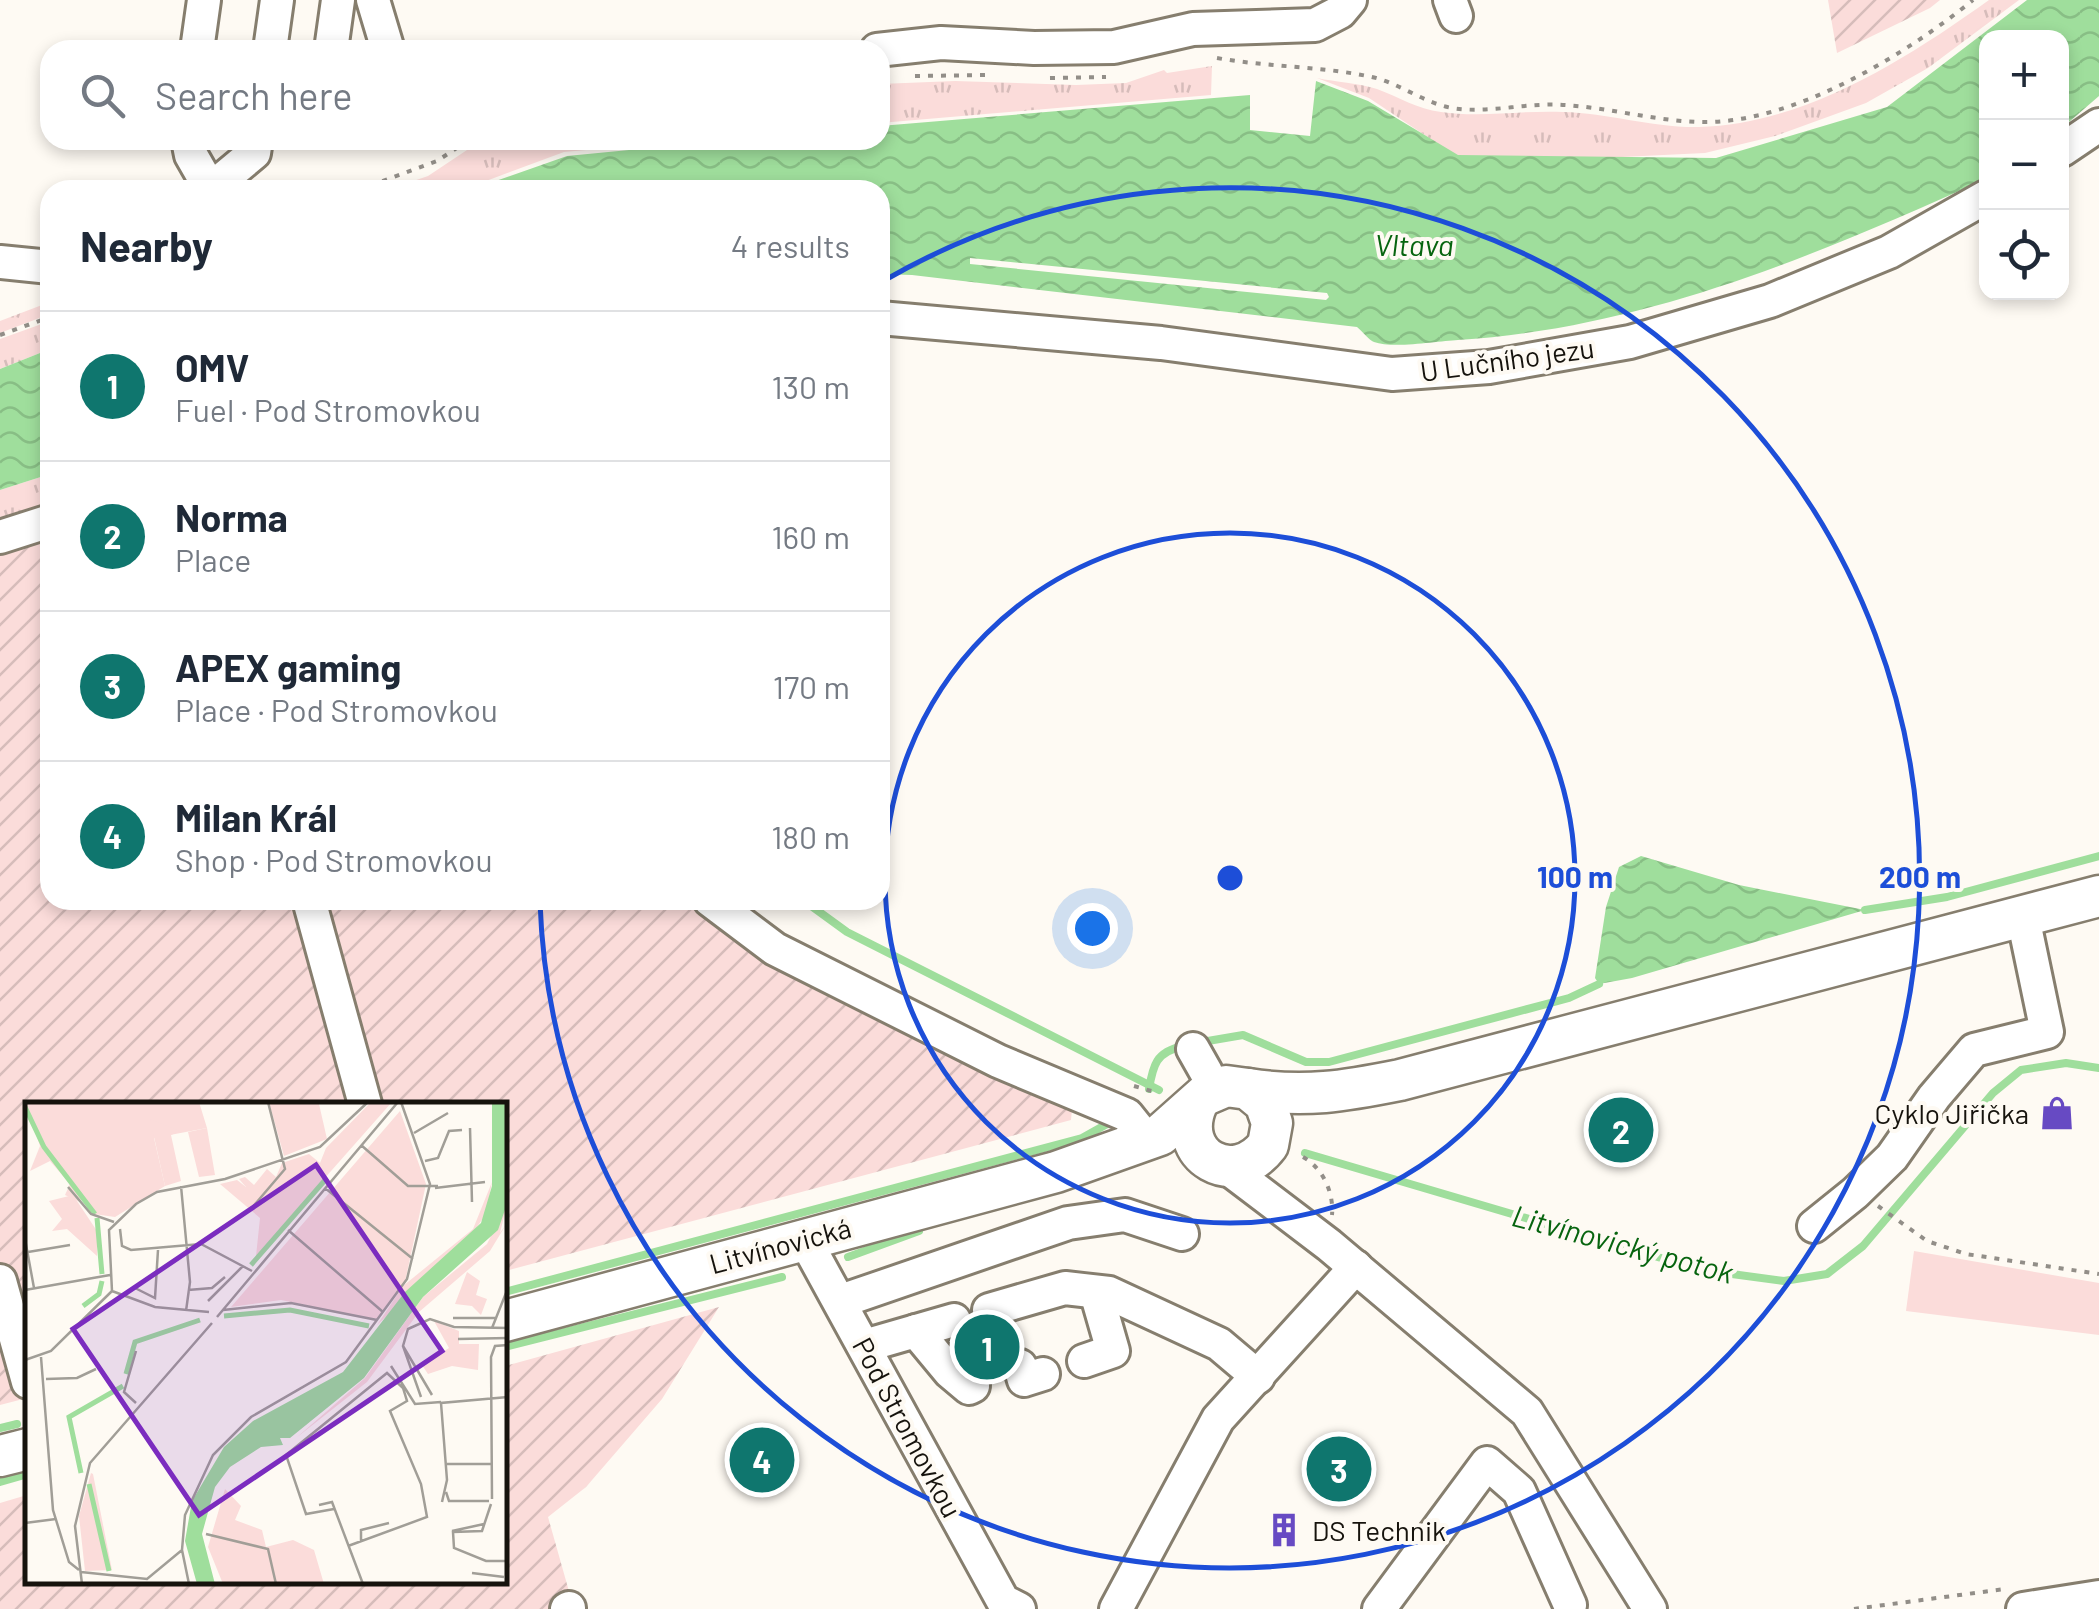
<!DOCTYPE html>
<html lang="en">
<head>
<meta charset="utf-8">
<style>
  body { margin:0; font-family:Barlow,sans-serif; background:#f2f2f3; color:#1f2937 }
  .controls { position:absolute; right:30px; top:30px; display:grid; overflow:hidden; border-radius:20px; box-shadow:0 5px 15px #0003 }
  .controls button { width:90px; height:90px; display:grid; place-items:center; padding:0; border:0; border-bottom:2px solid #e0e1e3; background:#fff; color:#1f2937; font:50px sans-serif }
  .you { position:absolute; left:1092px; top:928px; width:35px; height:35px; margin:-25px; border:8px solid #fff; border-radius:50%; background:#1a73e8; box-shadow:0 0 0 15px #1a73e833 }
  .badge { display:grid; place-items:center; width:65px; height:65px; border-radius:50%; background:#0f766e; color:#fff; font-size:32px; font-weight:700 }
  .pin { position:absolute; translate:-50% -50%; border:5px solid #fff; box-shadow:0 2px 10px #0006 }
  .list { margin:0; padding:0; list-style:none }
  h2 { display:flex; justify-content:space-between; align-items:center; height:130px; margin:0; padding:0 40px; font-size:42px }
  h2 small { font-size:32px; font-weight:400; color:#747a83 }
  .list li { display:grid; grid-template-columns:65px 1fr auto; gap:30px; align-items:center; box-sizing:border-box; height:150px; padding:0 40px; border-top:2px solid #e0e1e3 }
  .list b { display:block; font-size:38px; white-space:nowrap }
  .list p { margin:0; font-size:32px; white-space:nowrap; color:#747a83 }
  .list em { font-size:32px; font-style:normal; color:#747a83 }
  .icon { flex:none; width:55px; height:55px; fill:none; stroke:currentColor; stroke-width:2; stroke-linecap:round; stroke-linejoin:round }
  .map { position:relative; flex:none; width:2099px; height:1609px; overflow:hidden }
  .search { position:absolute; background:#fff; box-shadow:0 5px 15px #0003; left:40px; top:40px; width:850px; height:110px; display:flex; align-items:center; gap:25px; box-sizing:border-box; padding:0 35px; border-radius:30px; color:#747a83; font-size:38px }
  .panel { position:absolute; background:#fff; box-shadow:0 5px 15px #0003; left:40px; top:180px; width:850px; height:730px; border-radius:30px }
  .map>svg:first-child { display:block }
  .grass { fill:url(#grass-tufts) }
  .garden { fill:url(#garden-furrows) }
  .pitch { fill:#fbdcda }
  .water { fill:url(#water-waves); fill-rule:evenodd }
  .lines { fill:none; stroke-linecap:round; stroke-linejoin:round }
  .stream { stroke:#9fde9c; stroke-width:8 }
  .minor-tunnel { stroke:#dbd7d0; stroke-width:32; stroke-dasharray:32 16; stroke-linecap:butt }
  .minor-casing { stroke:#867e6e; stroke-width:38 }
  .major-casing { stroke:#867e6e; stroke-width:45 }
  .path { stroke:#928e88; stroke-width:4; stroke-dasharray:5 8; stroke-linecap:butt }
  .minor { stroke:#fff; stroke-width:32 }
  .major { stroke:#fff; stroke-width:40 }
  .ring { fill:none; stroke:#1d4ed8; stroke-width:5 }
  .labels { text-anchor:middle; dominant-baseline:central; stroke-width:8; stroke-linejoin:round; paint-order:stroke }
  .street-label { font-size:28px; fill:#16130d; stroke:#fefaf3 }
  .poi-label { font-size:28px; fill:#16130d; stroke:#fefaf3; text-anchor:end }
  .water-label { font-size:30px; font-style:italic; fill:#07640f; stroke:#fefaf3 }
  .inset-river { fill:none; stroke:#9fde9c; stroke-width:5 }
  .inset-road { fill:none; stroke:#a19e97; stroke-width:2.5 }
  .view { fill:#7b2cbf; fill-opacity:0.15; stroke:#7b2cbf; stroke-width:5 }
  .inset-edge { fill:none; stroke:#16130d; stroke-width:5 }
  .centre { fill:#1d4ed8; stroke:#fefaf3; stroke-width:5 }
  .ring-label { font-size:30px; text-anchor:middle; font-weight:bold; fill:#1d4ed8; stroke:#fefaf3; stroke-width:8; stroke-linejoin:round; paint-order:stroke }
</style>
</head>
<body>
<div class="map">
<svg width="2099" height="1609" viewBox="0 0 2099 1609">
  <defs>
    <pattern id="grass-tufts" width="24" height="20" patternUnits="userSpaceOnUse" patternTransform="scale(2.5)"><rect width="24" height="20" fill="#fbdcda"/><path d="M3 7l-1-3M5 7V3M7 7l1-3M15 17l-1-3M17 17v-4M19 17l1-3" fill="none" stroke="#d6bcba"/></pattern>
    <pattern id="garden-furrows" width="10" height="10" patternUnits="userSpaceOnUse" patternTransform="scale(2.5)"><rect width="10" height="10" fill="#fbdcda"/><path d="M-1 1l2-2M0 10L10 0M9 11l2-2" fill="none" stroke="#d6bcba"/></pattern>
    <pattern id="water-waves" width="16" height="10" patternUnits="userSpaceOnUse" patternTransform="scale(2.5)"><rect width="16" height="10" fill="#9fde9c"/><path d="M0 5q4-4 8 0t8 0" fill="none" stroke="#88be85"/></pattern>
  </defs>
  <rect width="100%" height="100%" fill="#fefaf3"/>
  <g class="grass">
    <path d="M1989 0H2019L1928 68 1866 103 1775 136 1705 153 1539 161 1459 158 1369 98 1317 78C1336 82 1358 83 1377 89 1399 97 1417 109 1441 112 1482 118 1522 110 1563 112 1609 113 1653 128 1699 127 1805 124 1905 60 1989 0Z"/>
    <path d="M1212 66 1211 95 880 123V84L955 81 1076 85 1126 83 1164 70 1167 73Z"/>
    <path d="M492 140H699L564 152 462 190H387L428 176 473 146Z"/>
    <path d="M50 275V314L0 333V321L42 305 40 278Z"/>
    <path d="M50 321V349L0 369V339Z"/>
    <path d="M50 474V515L0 532V490Z"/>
  </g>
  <g class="garden">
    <path d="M1828 0H1940L1930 8 1837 53Z"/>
    <path d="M50 521V900H690L767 962 848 1005 1072 1109 1071 1120 505 1271V1104H28L27 1398 0 1405V537Z"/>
    <path d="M719 1307 662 1399 586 1487 548 1517 574 1609H0V1503L27 1495 28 1582H505V1366Z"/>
  </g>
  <path class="pitch" d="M1914 1251 2099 1283V1335L1906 1311Z"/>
  <g class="water">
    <path d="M2027 0H2099V96L2062 128V38H1986V179C1817 255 1645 328 1458 340 1438 341 1393 349 1374 342 1369 340 1362 331 1357 327L912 275 880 274V190H470L567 156 732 140H880V126L1250 95V130L1310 136 1316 81 1368 101 1458 155 1716 158 1887 107ZM970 258 1327 293 1329 297 1326 300 970 264Z"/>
    <path d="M50 349V474L0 490V369Z"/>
    <path d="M1641 856 1739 885 1865 910 1632 978 1599 984 1595 978 1606 907 1619 867Z"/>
  </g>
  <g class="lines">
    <g class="stream">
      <path d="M803 900 847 932 1159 1090"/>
      <path d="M1865 910 1947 897 2099 856"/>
      <path d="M1196 1043 1243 1035 1306 1062H1329L1569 998 1599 984"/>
      <path d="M1149 1089C1153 1065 1156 1052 1183 1046"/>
      <path d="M1305 1153 1702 1270 1784 1281 1827 1274 1863 1246 1993 1093 2021 1070 2066 1063 2099 1068"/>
      <path d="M848 1257 919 1231 917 1224"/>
      <path d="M505 1292 1082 1138 1107 1124"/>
      <path d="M505 1347 782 1277"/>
      <path d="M0 1428 17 1424"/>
      <path d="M0 1482 28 1474"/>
    </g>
    <g class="minor-tunnel">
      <path d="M961 1343 1009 1328"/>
      <path d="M968 1366 1016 1352"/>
    </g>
    <g class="minor-casing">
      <g id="minor">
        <path d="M373 0 388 50"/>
        <path d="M1450 0 1456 16"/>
        <path d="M197 50 204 0"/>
        <path d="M270 50 277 0"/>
        <path d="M331 50 338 0"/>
        <path d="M877 50 941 43 1034 48 1114 47 1193 29 1315 25 1340 12 1350 0"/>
        <path d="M188 140 191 155 211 190"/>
        <path d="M2062 150 2099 125"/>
        <path d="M212 188 254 153 256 140"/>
        <path d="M0 262 50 267"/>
        <path d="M880 318 1161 343 1392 374 1489 367 1630 342 1770 301 1889 252 1986 197"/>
        <path d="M0 537 50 521"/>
        <path d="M309 900 365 1104"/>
        <path d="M710 900 775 949 998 1061 1127 1115 1139 1130"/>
        <path d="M1193 1049 1206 1072"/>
        <path d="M1225 1166 1329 1245 1527 1412 1650 1609"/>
        <path d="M1814 1226 1855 1193 1892 1157 1934 1097 1974 1050 2047 1032 2023 917"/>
        <path d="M804 1238 1003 1601 1019 1609"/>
        <path d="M0 1281 28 1382"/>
        <path d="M841 1301 1068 1223 1125 1215 1182 1234"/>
        <path d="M989 1310 1065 1288 1109 1293 1219 1344 1258 1377"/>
        <path d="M916 1331 950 1372 969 1388 973 1386"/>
        <path d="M864 1346 954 1320"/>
        <path d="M1084 1361 1113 1351 1096 1292"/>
        <path d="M1020 1366 1024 1380 1043 1374"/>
        <path d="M567 1609 569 1608"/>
        <path d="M1116 1609 1218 1419 1356 1267"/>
        <path d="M1379 1609 1487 1463 1519 1491 1570 1605"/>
        <path d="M2023 1609 2099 1597"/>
      </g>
    </g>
    <g class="major-casing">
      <g id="major">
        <path d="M1248 1089C1305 1098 1345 1091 1400 1080L2099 896"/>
        <path d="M505 1321 1056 1172 1160 1135 1205 1095 1226 1086 1248 1089 1265 1103 1272 1123 1268 1145C1234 1190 1174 1156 1197 1104"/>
        <path d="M0 1456 28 1449"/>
      </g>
    </g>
    <g class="path">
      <path d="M1217 58C1267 67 1318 66 1367 76 1397 81 1423 103 1452 108 1489 114 1528 102 1565 105 1611 108 1655 121 1701 122 1792 124 1904 56 1973 0"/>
      <path d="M915 76 986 75"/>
      <path d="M1050 78 1106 77"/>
      <path d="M358 190 437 161 469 140"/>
      <path d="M0 335 50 317"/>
      <path d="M1134 1086 1158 1093"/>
      <path d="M1303 1157C1323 1168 1334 1193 1332 1215"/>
      <path d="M1878 1206 1927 1241 1966 1254 2099 1274"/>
      <path d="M1854 1609 2005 1589"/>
    </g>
    <use href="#minor" class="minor"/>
    <use href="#major" class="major"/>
  </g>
  <g class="ring">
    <circle cx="1230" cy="878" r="345"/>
    <path d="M885 280A690 690 0 1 1 540 902"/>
  </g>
  <defs>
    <g id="shop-bare" transform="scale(2.7)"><path d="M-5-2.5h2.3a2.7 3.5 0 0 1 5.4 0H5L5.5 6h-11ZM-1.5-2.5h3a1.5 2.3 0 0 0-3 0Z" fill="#674ac3" stroke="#fefaf3" stroke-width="2.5" paint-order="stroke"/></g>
    <g id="building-bare" transform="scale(2.7)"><path d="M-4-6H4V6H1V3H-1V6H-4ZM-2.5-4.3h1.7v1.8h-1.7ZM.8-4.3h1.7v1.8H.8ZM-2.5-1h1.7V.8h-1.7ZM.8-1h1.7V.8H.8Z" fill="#674ac3" stroke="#fefaf3" stroke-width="2.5" paint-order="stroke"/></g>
  </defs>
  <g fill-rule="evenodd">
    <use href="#shop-bare" x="2057" y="1113"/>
    <use href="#building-bare" x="1284" y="1530"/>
  </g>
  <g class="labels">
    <g class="street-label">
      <text transform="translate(1507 359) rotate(-8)">U Lučního jezu</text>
      <text transform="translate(780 1245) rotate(-15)">Litvínovická</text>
      <text transform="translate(908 1427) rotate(62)">Pod Stromovkou</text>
    </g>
    <g class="poi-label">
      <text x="2029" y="1113">Cyklo Jiřička</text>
      <text x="1312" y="1530" text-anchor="start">DS Technik</text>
    </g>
    <g class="water-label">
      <text x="1414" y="244">Vltava</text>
      <text transform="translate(1623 1243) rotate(15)">Litvínovický potok</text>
    </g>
  </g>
  <g transform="translate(25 1102)">
    <rect width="482" height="482" fill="#fefaf3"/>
    <path d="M467 80 461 112 445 135 352 223 378 184 448 127ZM48 93 72 129V154L42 127 27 129 37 117 24 99ZM482 102 475 131 482 121 465 149 394 210 342 280 271 336 340 276 398 195 462 142ZM409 219 434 229V242H454L453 268 427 264 403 272 397 263 424 246ZM66 371 68 372 87 468 60 469 54 414Z" fill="#fbdcda"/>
    <path d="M0 0 58 96 55 100 40 93 45 82 25 59 5 69 15 44Z" fill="#fbdcda"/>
    <path d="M0 0H174L182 26 129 36 140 84 90 115 69 112 3 17ZM244 0H299L294 2 302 37 259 54Z" fill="#fbdcda"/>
    <path d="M346 0H367L231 154 235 116 195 82 212 78 221 85 214 77 220 75 229 83 242 67 251 75 257 61 284 52 295 61 301 46ZM375 9 401 82 380 180 352 218 256 198 206 205ZM125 17 155 29 146 33 156 79 140 84ZM200 387 216 404 210 418 237 428 241 445 268 438 289 448 299 482H198L183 445Z" fill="#fbdcda"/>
    <path d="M182 26 190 73 174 75 163 30ZM442 170 455 179 451 193 462 197 456 213 447 204 430 202Z" fill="#fbdcda"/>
    <path d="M467 0H482V102L473 128 398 195 339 276 265 336H255L258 343 236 345 205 365 190 385 177 432 190 482H172L160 439 167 399 199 345 228 319 318 270 380 190 456 121 467 84Z" fill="#9fde9c"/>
    <path class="inset-river" d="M0 5 19 45 70 112M72 116 77 172M226 163 301 77M58 204 74 192 77 179M199 214 265 208 344 224M101 272 110 240 175 218M56 371 44 315 98 284M64 382 84 469"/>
    <path class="inset-road" d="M445 26 447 100M389 31 423 11M336 43 383 84H413M400 59 413 56 424 29 437 28M156 84 165 180 161 209M43 85 66 112 89 120M300 86 388 157M410 86 460 80M225 108 260 67 243 0M95 127 97 144 106 148 176 142 227 169M263 128 358 210M0 137 9 186M3 150 45 143M110 186 130 196 133 148M0 188 85 173M163 188 187 186 200 175M87 189 84 128 111 102 132 90 200 77 295 45 343 0M87 189 130 205 184 210M183 199 218 164M198 208 266 201 352 218M192 215 373 0M428 216H471M467 226 483 186M433 237 483 236M378 244 396 295M16 255 28 408 44 460 54 468M0 258 26 249 87 189M366 264 390 302 416 300M21 277 52 276 71 267M407 293 378 244 383 227 405 217 429 225 483 226M111 301 99 290 111 249M422 362H467M421 390 424 399H464M467 397 466 255 470 244 483 243M417 400 422 378 416 301 483 295M466 402 457 429 428 430 429 446 461 459H483M294 403 307 400 338 482M309 407 281 412 261 353 362 271 378 286 382 299 365 309 396 382 402 415 323 444M0 421 31 417M427 429 459 422M181 432 243 447 251 482M336 439V428L364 421M56 470 122 477 157 448M447 471 479 475M57 482 50 424 65 361 187 221M164 482 157 448 160 413 188 353 226 315 321 260 382 177 405 82 376 0"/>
    <path class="view" d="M291 63 417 249 174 413 48 227Z"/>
    <rect width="482" height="482" class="inset-edge"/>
  </g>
  <circle cx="1230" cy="878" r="15" class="centre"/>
  <g class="ring-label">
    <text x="1575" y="888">100 m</text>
    <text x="1920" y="888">200 m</text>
  </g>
</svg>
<div class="controls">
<button>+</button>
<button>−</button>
<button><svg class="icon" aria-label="locate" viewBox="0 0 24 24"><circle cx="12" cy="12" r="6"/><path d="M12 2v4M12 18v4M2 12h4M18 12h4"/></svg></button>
</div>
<div class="you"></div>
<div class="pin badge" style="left:987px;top:1347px">1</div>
<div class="pin badge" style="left:1621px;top:1130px">2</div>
<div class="pin badge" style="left:1339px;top:1469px">3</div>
<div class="pin badge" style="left:762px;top:1460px">4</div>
<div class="search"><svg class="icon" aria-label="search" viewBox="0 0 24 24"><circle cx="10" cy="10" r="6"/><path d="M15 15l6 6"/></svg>Search here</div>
<section class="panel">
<h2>Nearby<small>4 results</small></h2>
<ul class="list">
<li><span class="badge">1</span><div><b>OMV</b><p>Fuel · Pod Stromovkou</p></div><em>130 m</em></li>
<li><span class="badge">2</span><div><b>Norma</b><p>Place</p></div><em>160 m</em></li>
<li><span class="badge">3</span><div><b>APEX gaming</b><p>Place · Pod Stromovkou</p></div><em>170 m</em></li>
<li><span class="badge">4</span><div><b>Milan Král</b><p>Shop · Pod Stromovkou</p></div><em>180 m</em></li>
</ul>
</section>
</div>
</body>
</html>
